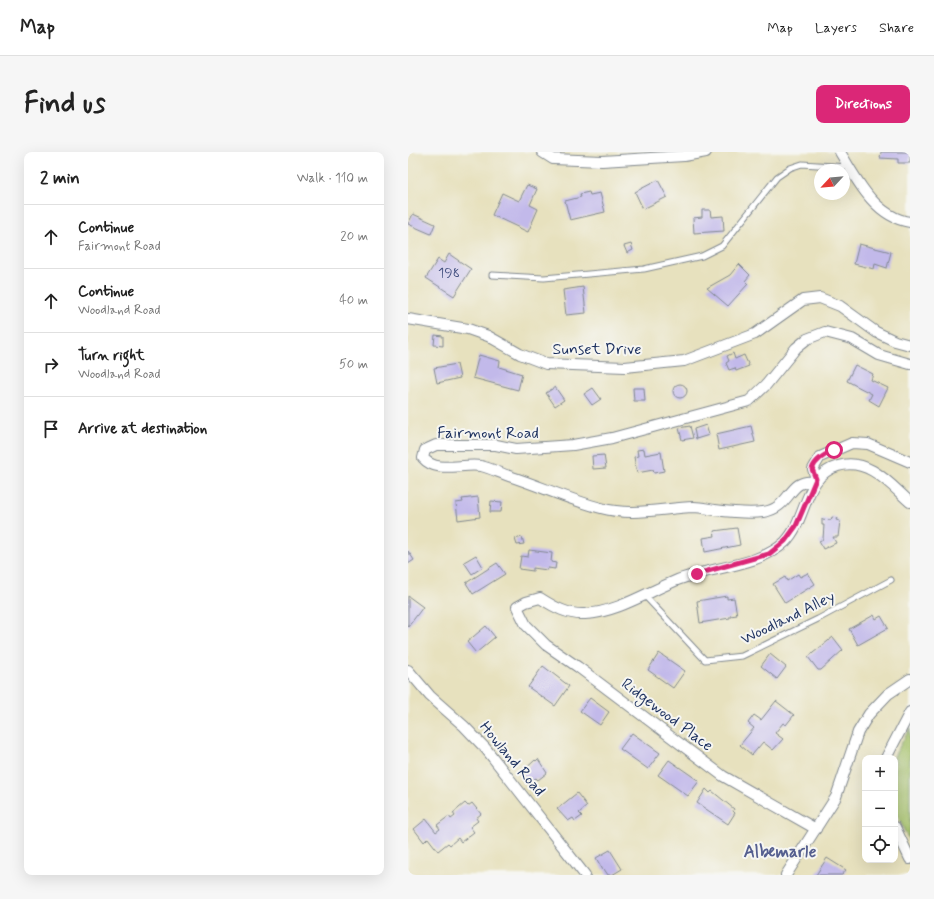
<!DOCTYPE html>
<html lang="en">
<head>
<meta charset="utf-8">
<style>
  body { margin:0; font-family:Mynerve,sans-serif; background:#f6f6f6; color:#222 }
  .controls { position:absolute; right:12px; bottom:12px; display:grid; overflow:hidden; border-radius:8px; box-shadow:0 4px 16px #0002 }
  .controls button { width:36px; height:36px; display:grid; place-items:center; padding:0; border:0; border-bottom:1px solid #e0e0e0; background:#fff; color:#222; font:20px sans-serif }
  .compass { position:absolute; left:406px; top:12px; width:36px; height:36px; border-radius:50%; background:#fff; box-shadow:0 4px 16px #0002; rotate:244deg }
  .stop { position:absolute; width:12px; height:12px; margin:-9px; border:3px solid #db2777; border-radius:50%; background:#fff }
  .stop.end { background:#db2777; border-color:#fff; box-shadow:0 1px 4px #0008 }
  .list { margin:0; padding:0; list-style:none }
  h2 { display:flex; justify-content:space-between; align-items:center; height:52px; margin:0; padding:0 16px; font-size:17px }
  h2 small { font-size:13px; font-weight:400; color:#767676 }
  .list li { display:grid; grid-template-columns:26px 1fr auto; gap:12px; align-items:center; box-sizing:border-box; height:64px; padding:0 16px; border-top:1px solid #e0e0e0 }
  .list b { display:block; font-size:15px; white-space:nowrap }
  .list p { margin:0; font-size:13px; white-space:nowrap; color:#767676 }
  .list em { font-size:13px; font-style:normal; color:#767676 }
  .icon { flex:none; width:22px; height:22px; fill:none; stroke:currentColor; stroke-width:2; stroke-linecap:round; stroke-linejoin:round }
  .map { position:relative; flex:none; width:502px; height:723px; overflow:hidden; border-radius:8px }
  header { display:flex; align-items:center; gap:24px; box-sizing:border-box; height:56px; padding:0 20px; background:#fff; border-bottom:1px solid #e0e0e0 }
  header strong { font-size:19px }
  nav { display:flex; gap:22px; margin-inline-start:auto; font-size:14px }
  .intro { display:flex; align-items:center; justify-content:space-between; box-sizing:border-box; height:96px; padding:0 24px }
  h1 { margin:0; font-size:28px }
  .button { padding:10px 18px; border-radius:8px; background:#db2777; color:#fff; font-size:14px; font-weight:700 }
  main { display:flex; gap:24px; padding:0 24px }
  aside { flex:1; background:#fff; border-radius:8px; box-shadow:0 4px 16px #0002 }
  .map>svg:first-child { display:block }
  .green { fill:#a3bf66; stroke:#5f7762 }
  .building { fill:#c2b9ea }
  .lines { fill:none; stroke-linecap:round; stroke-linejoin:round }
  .lane-casing { stroke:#81888e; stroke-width:7 }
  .street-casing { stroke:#81888e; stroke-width:12 }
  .lane { stroke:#fff; stroke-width:5 }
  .street { stroke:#fff; stroke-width:10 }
  .route { stroke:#db2777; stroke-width:5 }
  .labels { text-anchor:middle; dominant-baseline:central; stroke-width:4; stroke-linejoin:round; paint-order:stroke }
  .number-label { font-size:14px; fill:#455281 }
  .street-label { font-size:16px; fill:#1b2f5e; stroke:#f6f6f2 }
  .neighbourhood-label { font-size:17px; font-weight:bold; fill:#555f8f; stroke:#f6f6f2 }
</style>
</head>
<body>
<header>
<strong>Map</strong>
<nav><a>Map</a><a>Layers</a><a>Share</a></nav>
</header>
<div class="intro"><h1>Find us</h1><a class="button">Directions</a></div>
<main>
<aside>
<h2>2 min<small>Walk · 110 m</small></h2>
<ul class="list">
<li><svg class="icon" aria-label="ahead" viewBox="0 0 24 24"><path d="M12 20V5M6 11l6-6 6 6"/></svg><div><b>Continue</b><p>Fairmont Road</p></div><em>20 m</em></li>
<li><svg class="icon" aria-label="ahead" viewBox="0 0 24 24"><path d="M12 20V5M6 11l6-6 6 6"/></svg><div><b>Continue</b><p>Woodland Road</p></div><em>40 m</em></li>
<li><svg class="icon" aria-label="right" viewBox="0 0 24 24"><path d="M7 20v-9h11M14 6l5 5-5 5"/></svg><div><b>Turn right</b><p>Woodland Road</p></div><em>50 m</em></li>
<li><svg class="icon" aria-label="arrive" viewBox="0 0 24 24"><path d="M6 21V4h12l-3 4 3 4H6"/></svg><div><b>Arrive at destination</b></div></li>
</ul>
</aside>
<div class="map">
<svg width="502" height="723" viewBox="0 0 502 723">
  <rect width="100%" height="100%" fill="#f6f6f2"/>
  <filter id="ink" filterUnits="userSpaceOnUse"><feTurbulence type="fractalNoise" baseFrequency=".025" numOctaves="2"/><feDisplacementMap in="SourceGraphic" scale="8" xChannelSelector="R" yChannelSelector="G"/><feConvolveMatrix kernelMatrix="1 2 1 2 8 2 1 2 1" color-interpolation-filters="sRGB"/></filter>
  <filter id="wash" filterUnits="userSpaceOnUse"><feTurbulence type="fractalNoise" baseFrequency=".012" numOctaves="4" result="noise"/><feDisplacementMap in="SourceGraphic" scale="16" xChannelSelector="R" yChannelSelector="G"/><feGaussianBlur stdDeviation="0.9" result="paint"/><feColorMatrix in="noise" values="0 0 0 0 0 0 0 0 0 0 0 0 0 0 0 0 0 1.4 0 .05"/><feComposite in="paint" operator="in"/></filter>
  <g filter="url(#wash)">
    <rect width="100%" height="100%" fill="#e7e1be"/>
    <path class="green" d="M502 576V691L487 659V606H485Z"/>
    <g id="blocks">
      <g class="building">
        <path d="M473 0H502V11H490V7L472 6Z"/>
        <path d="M250 28 259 45 235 57 227 40Z"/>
        <path d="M119 33 129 37 122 53 130 57 120 80 84 63 94 41 111 49Z"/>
        <path d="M181 40 182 43 192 41 197 60 162 68 157 49 173 45 172 42Z"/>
        <path d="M294 58H302L303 65 315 64 316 79 286 81 285 66 294 65Z"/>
        <path d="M5 62 27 72 23 82 0 72Z"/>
        <path d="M223 92 225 98 219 101 216 94Z"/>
        <path d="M451 92 483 100 479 116 467 112 466 117 446 112Z"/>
        <path d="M41 102 63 117 46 144 18 126 30 107 36 111Z"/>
        <path d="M331 112 342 123 337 129 340 132 320 154 299 136 322 123Z"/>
        <path d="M175 135 178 161 158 163 155 138Z"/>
        <path d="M27 183 35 184V194L26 193Z"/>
        <path d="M325 201 327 207 336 203 341 214 328 219 327 216 321 218 318 211 321 209 319 204Z"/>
        <path d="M71 203 92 209 91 215 114 222 110 238 65 226Z"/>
        <path d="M49 212 52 226 29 231 26 216Z"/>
        <path d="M447 213 465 222 463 228 480 236 471 254 461 248 464 242 439 229Z"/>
        <circle cx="272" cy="239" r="7"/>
        <path d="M147 235 156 248 147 254 138 241Z"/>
        <path d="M185 236 193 247 184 253 176 242Z"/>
        <path d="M225 236H236L237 249H226Z"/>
        <path d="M298 273 301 283 288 287 286 277Z"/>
        <path d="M282 274 285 286 274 288 271 276Z"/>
        <path d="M343 274 347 290 311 298 308 282Z"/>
        <path d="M236 297 237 303 253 300 256 319 246 321 245 318 229 321 226 305 230 304 229 298Z"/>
        <path d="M196 303 198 316 185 317 184 304Z"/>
        <path d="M70 345 72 365 50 368 48 351 55 350 54 347Z"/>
        <path d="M83 349 94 350 93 360H82Z"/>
        <path d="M424 365 429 366 428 368 432 369 430 385H425L428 391 415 397 411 389 415 387 416 373H414V367L423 368Z"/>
        <path d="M329 376 332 393 297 400 295 386 307 384 306 379Z"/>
        <path d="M114 385 116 392 109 393 107 387Z"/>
        <path d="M121 398 144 401 143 410 148 411 147 417 140 416 139 418 125 416V419L111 417 113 404 120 405Z"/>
        <path d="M0 399 6 408 0 412Z"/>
        <path d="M68 403 75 415 64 422 56 410Z"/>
        <path d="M89 411 97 422 65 442 58 431Z"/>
        <path d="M400 421 407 432 377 451 365 432 377 425 379 429 390 422 392 425Z"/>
        <path d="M0 444 15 455 0 475Z"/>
        <path d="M319 444V447L326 446 329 463 322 464V466L292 471 289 449Z"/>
        <path d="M466 463 468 467 473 464 480 476 450 493 441 477Z"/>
        <path d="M78 474 87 485 68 501 59 490Z"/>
        <path d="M425 485 435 498 413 518H410L400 505Z"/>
        <path d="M251 501 277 519 265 536 240 518Z"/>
        <path d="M362 502 378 515 369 527 353 514Z"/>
        <path d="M135 514 161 534 147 554 120 535Z"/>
        <path d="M182 546 201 560 192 573 172 559Z"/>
        <path d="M368 549 386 563 378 573 375 571 367 581 375 587 365 598 355 590 344 603 332 593 346 576 340 571 346 563 353 568Z"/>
        <path d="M224 581 252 601 240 617 212 597Z"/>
        <path d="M130 607 139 621 130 628 128 626 121 631 113 621 127 608 128 609Z"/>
        <path d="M261 608 291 629 280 644 250 623Z"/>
        <path d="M298 637 302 641 304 639 326 657 325 659 327 661 320 672 289 651Z"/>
        <path d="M169 641 179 654 171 661 174 664 167 669 165 666 160 669 149 657Z"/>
        <path d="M57 651 60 654 64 651 73 662 68 666 70 669 62 675 66 680 53 690 50 686 42 693 40 691 30 699 20 686 16 690 6 677 18 667 28 680 32 677 29 673 41 664 43 667 47 664 45 661Z"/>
        <path d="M202 698 214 717 204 723H200L196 717 195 718 188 706Z"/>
        <path d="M419 706 438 718 434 723H408Z"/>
      </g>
    </g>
  </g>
  <g filter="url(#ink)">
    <use href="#blocks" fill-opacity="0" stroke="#81888e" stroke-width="1"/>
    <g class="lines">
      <g class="lane-casing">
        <g id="lane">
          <path d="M84 123 136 126 236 117 294 104 314 94 369 25 382 16 394 12 440 15"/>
          <path d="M237 444 297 508 334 504 410 467 483 428"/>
        </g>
      </g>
      <g class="street-casing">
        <g id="street">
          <path d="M134 0 145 7 194 9 276 4 298 0"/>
          <path d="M432 0C448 27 467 65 502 70"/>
          <path d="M0 167 60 177 80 184 112 202 138 212 217 215 276 209 347 182 395 148 412 146 432 154 468 180 487 189 502 193"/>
          <path d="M408 327 405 317 412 305 444 291 460 292 502 310"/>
          <path d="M406 330C380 326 384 356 355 360 339 362 323 360 307 358 300 357 293 355 286 355 255 356 224 365 193 356 162 348 132 334 101 324 92 321 82 316 73 314 54 311 29 322 15 306L17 298 28 293H88L108 297 165 293 204 286 341 249 358 233 388 196 399 187 417 180 444 187 471 203 502 212"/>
          <path d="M0 518 22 544 56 574 78 597 177 723"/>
          <path d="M478 606 502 560"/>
          <path d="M487 675 502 707"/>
          <path d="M408 677 315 624 170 515 138 493 118 473 109 455 118 450 132 446C146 455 160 463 177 462 209 460 238 441 267 429 299 415 351 415 377 390 400 367 395 324 430 314 460 305 482 332 502 350"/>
          <path d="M378 723 428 645 450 580 461 562 480 542 502 527"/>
        </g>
      </g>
      <use href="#lane" class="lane"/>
      <use href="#street" class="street"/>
    </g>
  </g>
  <g class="lines" filter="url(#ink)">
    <path class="route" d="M289 422 361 402 377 389 388 374 408 327 404 317C408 307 417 303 426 298"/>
  </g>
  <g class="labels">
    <g class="number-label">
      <text x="41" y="121">198</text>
    </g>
    <g class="street-label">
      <text x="189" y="197">Sunset Drive</text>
      <text x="80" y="281">Fairmont Road</text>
      <text transform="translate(380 466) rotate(-26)">Woodland Alley</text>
      <text transform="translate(259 563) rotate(37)">Ridgewood Place</text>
      <text transform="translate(104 607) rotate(50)">Howland Road</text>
    </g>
    <g class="neighbourhood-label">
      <text x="372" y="700">Albemarle</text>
    </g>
  </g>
</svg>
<div class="controls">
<button>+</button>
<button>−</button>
<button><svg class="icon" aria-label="locate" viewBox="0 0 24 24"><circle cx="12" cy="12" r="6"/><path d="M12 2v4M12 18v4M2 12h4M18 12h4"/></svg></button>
</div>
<svg class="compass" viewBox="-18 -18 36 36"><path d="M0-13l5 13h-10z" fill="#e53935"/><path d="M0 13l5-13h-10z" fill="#767676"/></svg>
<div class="stop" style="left:426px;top:298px"></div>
<div class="stop end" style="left:289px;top:422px"></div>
</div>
</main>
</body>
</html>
